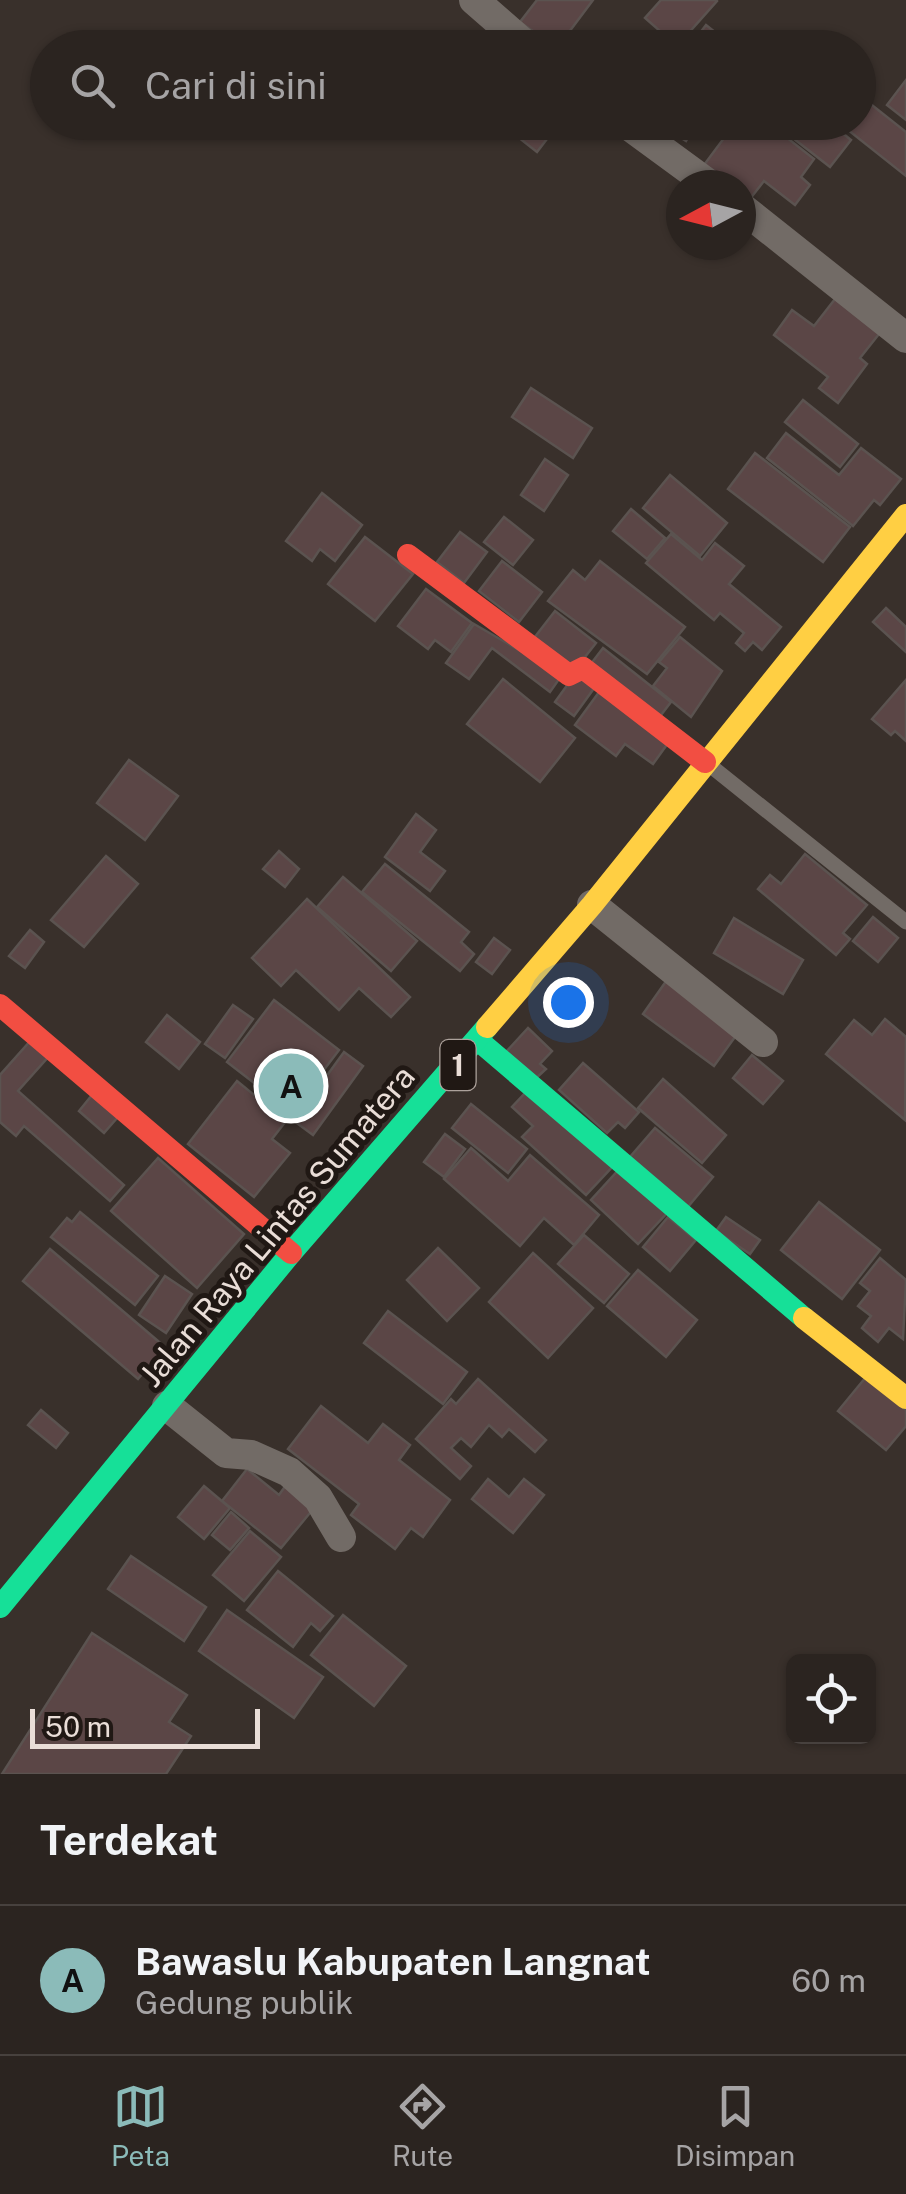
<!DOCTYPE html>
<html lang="id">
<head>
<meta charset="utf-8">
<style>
  body { margin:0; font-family:"Public Sans",sans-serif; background:#37302d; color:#f1f3f6 }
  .controls { position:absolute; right:30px; bottom:30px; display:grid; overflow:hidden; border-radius:15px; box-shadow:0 2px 8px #0004 }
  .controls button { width:90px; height:90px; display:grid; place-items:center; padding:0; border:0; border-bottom:2px solid #47413e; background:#2b2420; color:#f1f3f6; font:50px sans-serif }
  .compass { position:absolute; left:666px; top:170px; width:90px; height:90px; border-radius:50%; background:#2b2420; box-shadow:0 2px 8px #0004; rotate:263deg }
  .scale { position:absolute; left:30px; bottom:25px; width:230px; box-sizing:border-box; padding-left:10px; border:5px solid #e9ddd7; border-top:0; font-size:28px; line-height:35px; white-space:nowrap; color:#e9ddd7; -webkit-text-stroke:8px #201814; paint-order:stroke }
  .you { position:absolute; left:568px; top:1002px; width:35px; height:35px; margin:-25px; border:8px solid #fff; border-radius:50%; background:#1a73e8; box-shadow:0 0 0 15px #1a73e833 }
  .badge { display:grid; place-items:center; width:65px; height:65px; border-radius:50%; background:#8bbbb9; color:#111; font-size:32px; font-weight:700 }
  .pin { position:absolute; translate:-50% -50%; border:5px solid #fff; box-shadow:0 2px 10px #0006 }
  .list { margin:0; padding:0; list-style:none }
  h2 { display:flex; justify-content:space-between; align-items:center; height:130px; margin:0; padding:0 40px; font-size:42px }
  h2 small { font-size:32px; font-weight:400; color:#a6a4a5 }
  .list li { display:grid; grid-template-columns:65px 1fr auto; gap:30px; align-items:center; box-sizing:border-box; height:150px; padding:0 40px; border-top:2px solid #47413e }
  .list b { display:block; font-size:38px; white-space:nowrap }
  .list p { margin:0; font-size:32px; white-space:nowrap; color:#a6a4a5 }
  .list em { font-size:32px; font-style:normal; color:#a6a4a5 }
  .icon { flex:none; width:55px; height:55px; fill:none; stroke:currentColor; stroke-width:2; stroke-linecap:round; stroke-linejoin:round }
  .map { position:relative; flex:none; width:906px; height:1774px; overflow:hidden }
  .search { position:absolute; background:#2b2420; box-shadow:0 2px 8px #0004; left:30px; right:30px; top:30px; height:110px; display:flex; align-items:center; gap:25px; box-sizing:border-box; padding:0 35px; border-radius:55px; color:#a6a4a5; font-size:38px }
  .sheet { height:280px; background:#2b2420 }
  nav { display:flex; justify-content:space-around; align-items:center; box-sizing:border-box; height:140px; border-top:2px solid #47413e; background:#2b2420; font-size:28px; color:#a6a4a5 }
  nav a { display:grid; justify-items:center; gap:5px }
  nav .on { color:#8bbbb9 }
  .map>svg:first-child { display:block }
  .building { fill:#5b4646; stroke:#5b5350; stroke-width:2.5 }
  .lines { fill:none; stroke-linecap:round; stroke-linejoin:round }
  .lane { stroke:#726b66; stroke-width:15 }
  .street { stroke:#726b66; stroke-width:30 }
  .fast { stroke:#16e098; stroke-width:22 }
  .slow { stroke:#ffcf43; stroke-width:22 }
  .jam { stroke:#f24e42; stroke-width:22 }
  .labels { text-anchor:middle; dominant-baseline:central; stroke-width:10; stroke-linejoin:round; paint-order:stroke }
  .shield { fill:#201814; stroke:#ada29c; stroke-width:2.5 }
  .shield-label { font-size:30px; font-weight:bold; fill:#e9ddd7 }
  .street-label { font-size:32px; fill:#e9ddd7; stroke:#201814 }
</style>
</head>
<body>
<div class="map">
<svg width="906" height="1774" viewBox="0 0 906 1774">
  <rect width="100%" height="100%" fill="#39302b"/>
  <g class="building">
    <path d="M537 0H593L557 48 520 22Z"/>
    <path d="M661 0H716L717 1 677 46 645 18Z"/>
    <path d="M706 25 735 48H701L693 42Z"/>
    <path d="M906 80V120L887 105Z"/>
    <path d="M858 94 906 132V176L838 122H858Z"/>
    <path d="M499 122H560L537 152Z"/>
    <path d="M656 122H697L686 141Z"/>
    <path d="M736 122H767L814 159 801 177 810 185 795 205 764 181 746 204 741 200V185H721L701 169Z"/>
    <path d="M829 122 851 140 830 167 775 124Z"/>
    <path d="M835 299 879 334 860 358 867 364 838 403 819 388 828 377 774 335 792 310 814 326Z"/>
    <path d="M531 388 592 428 573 458 512 417Z"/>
    <path d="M803 400 858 444 840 467 785 422Z"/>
    <path d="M786 433 839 475 861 448 901 479 880 505 874 500 853 526 767 458Z"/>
    <path d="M755 453 850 527 823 562 728 489Z"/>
    <path d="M545 459 568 475 544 511 521 495Z"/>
    <path d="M670 475 727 523 700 556 643 508Z"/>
    <path d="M322 493 362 525 335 561 320 549 312 561 286 541Z"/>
    <path d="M631 509 665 538 647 559 613 531Z"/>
    <path d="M504 517 533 540 513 565 484 542Z"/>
    <path d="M460 532 487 552 464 583 437 562Z"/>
    <path d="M671 534 702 560 715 543 744 566 729 584 781 627 762 650 753 642 745 651 736 643 744 633 720 613 714 620 646 563Z"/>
    <path d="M365 537 413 574 375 621 328 584Z"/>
    <path d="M502 561 542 592 519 622 479 591Z"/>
    <path d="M600 561 685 627 647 674 548 601 573 570 585 580Z"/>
    <path d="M426 589 472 623 451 652 435 640 428 649 398 626Z"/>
    <path d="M886 608 906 627V652L873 622Z"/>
    <path d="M555 611 596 643 574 671 534 638Z"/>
    <path d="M474 624 562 675 550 692 492 648 469 679 446 663Z"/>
    <path d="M680 637 722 671 691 717 653 686 667 668 659 662Z"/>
    <path d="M603 648 671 702 658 719 590 665Z"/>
    <path d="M576 673 595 687 574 716 555 702Z"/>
    <path d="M503 679 575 738 540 782 467 724Z"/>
    <path d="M906 680V741L895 731 891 735 872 719Z"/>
    <path d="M602 688 671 739 653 764 625 744 616 756 575 725Z"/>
    <path d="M129 760 178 796 145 840 97 803Z"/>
    <path d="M416 814 436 830 420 852 445 871 430 891 385 857Z"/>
    <path d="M279 851 299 869 285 887 263 869Z"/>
    <path d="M805 854 867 905 843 933 850 939 836 955 758 889 770 875 781 884Z"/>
    <path d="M106 856 138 884 84 947 51 920Z"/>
    <path d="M385 864 469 932 461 942 474 954 460 971 362 892Z"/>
    <path d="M343 877 417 941 391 971 317 907Z"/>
    <path d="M307 899 410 997 391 1017 359 988 339 1010 296 970 281 986 252 958Z"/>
    <path d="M873 917 898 938 878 962 853 941Z"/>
    <path d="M734 918 803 960 783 994 714 953Z"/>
    <path d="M30 930 44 942 25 968 9 956Z"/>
    <path d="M494 938 510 950 492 974 476 962Z"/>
    <path d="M669 977 740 1030 714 1066 643 1014Z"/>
    <path d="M274 1000 339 1050 292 1112 227 1062Z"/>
    <path d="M233 1005 253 1019 225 1058 205 1044Z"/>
    <path d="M167 1015 200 1042 179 1069 146 1042Z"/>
    <path d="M885 1019 906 1037 905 1120 826 1054 854 1020 872 1035Z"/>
    <path d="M528 1028 552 1051 540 1064 546 1069 534 1080 505 1053Z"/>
    <path d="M32 1039 50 1055 18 1091 124 1185 110 1201 24 1126 16 1136 0 1122V1075Z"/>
    <path d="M344 1052 363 1066 313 1135 294 1121Z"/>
    <path d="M752 1055 783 1081 763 1104 733 1078Z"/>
    <path d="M583 1063 639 1112 625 1128 618 1122 607 1133 559 1090Z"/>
    <path d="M663 1079 726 1135 702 1163 638 1108Z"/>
    <path d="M237 1081 286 1121 272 1139 290 1153 254 1197 188 1144Z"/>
    <path d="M527 1091 615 1164 586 1195 522 1137 533 1126 512 1107Z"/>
    <path d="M92 1095 118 1117 104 1133 79 1111Z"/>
    <path d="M471 1104 527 1149 508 1173 452 1128Z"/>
    <path d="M655 1128 713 1177 687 1208 629 1158Z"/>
    <path d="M445 1134 465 1149 444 1177 424 1162Z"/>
    <path d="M471 1148 508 1181 530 1155 599 1215 574 1245 544 1218 520 1246 444 1179Z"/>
    <path d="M158 1158 244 1234 197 1288 111 1211Z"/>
    <path d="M622 1166 669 1211 638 1244 591 1200Z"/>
    <path d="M819 1202 880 1250 842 1299 781 1250Z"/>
    <path d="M80 1212 158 1276 135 1305 51 1237 67 1218 72 1222Z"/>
    <path d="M668 1217 696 1240 670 1271 643 1247Z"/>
    <path d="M726 1217 760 1240 750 1254 716 1231Z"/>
    <path d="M584 1235 629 1274 604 1303 558 1264Z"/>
    <path d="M438 1248 479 1288 447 1321 407 1280Z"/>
    <path d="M50 1249 165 1347 138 1379 23 1281Z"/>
    <path d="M533 1253 593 1308 548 1358 489 1302Z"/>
    <path d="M880 1258 906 1280 903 1339 889 1328 878 1342 862 1328 871 1316 858 1306 870 1291 860 1283Z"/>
    <path d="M638 1270 697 1320 666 1357 607 1306Z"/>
    <path d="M165 1276 192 1294 166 1333 139 1315Z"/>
    <path d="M388 1311 467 1372 443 1404 364 1343Z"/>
    <path d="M866 1377 906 1410V1426L886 1450 838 1411Z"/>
    <path d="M478 1379 546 1440 535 1452 509 1429 502 1437 489 1425 471 1447 461 1438 451 1448 471 1466 460 1479 416 1439 451 1399 456 1404Z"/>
    <path d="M321 1406 368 1443 383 1424 410 1445 399 1460 450 1500 423 1537 411 1528 395 1549 351 1515 359 1504 288 1449Z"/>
    <path d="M41 1410 68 1433 56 1448 28 1425Z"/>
    <path d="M247 1469 279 1495 286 1485 314 1508 281 1548 222 1501Z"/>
    <path d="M488 1479 509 1497 524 1479 544 1495 513 1533 472 1499Z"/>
    <path d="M204 1486 230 1508 204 1539 178 1517Z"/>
    <path d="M231 1512 249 1528 230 1550 212 1535Z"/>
    <path d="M250 1531 281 1557 244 1601 213 1575Z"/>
    <path d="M131 1556 206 1607 184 1641 108 1589Z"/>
    <path d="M278 1571 333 1616 320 1631 311 1623 293 1647 247 1610Z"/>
    <path d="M227 1610 323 1677 294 1718 199 1651Z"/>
    <path d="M343 1615 406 1666 374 1706 311 1655Z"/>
    <path d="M92 1633 187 1695 169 1722 191 1736 166 1774H2Z"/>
  </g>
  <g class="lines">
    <path class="lane" d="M712 767 906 922"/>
    <g class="street">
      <path d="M474 0 529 48"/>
      <path d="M624 122 710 185"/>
      <path d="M741 207 906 338"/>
      <path d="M592 905 763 1042"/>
      <path d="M167 1406 226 1453 251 1455 289 1472 318 1498 341 1537"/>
    </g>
    <g class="fast">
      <path d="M479 1041 804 1318"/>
      <path d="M0 1607 291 1253 487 1027"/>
    </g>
    <g class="slow">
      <path d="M487 1027 592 905 906 515"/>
      <path d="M804 1318 906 1398"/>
    </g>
    <g class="jam">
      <path d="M408 555 569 675 583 668 705 762"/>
      <path d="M0 1005 291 1253"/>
    </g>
  </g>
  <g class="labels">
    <rect class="shield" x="440.5" y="1040" width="35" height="50" rx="8"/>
    <g class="shield-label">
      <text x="458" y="1065">1</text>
    </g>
    <g class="street-label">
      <text transform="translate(277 1226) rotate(-50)">Jalan Raya Lintas Sumatera</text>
    </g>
  </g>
</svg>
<div class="controls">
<button><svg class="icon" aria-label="locate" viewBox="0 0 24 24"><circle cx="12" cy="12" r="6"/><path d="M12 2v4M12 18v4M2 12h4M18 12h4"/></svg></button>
</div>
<svg class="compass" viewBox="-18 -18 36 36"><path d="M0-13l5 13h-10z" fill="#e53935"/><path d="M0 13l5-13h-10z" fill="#a6a4a5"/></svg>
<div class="scale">50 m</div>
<div class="you"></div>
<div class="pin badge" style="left:291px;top:1086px">A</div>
<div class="search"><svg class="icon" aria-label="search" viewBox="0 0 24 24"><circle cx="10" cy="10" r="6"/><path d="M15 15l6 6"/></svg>Cari di sini</div>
</div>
<section class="sheet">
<h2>Terdekat<small></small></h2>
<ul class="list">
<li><span class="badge">A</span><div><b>Bawaslu Kabupaten Langnat</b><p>Gedung publik</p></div><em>60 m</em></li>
</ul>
</section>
<nav>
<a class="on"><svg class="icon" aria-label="map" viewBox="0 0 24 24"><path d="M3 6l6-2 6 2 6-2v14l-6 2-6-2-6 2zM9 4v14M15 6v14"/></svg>Peta</a>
<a><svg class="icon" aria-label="directions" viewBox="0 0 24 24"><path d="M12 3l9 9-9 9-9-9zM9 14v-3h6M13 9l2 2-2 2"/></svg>Rute</a>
<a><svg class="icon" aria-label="saved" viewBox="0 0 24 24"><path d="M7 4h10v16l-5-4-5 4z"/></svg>Disimpan</a>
</nav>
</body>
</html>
